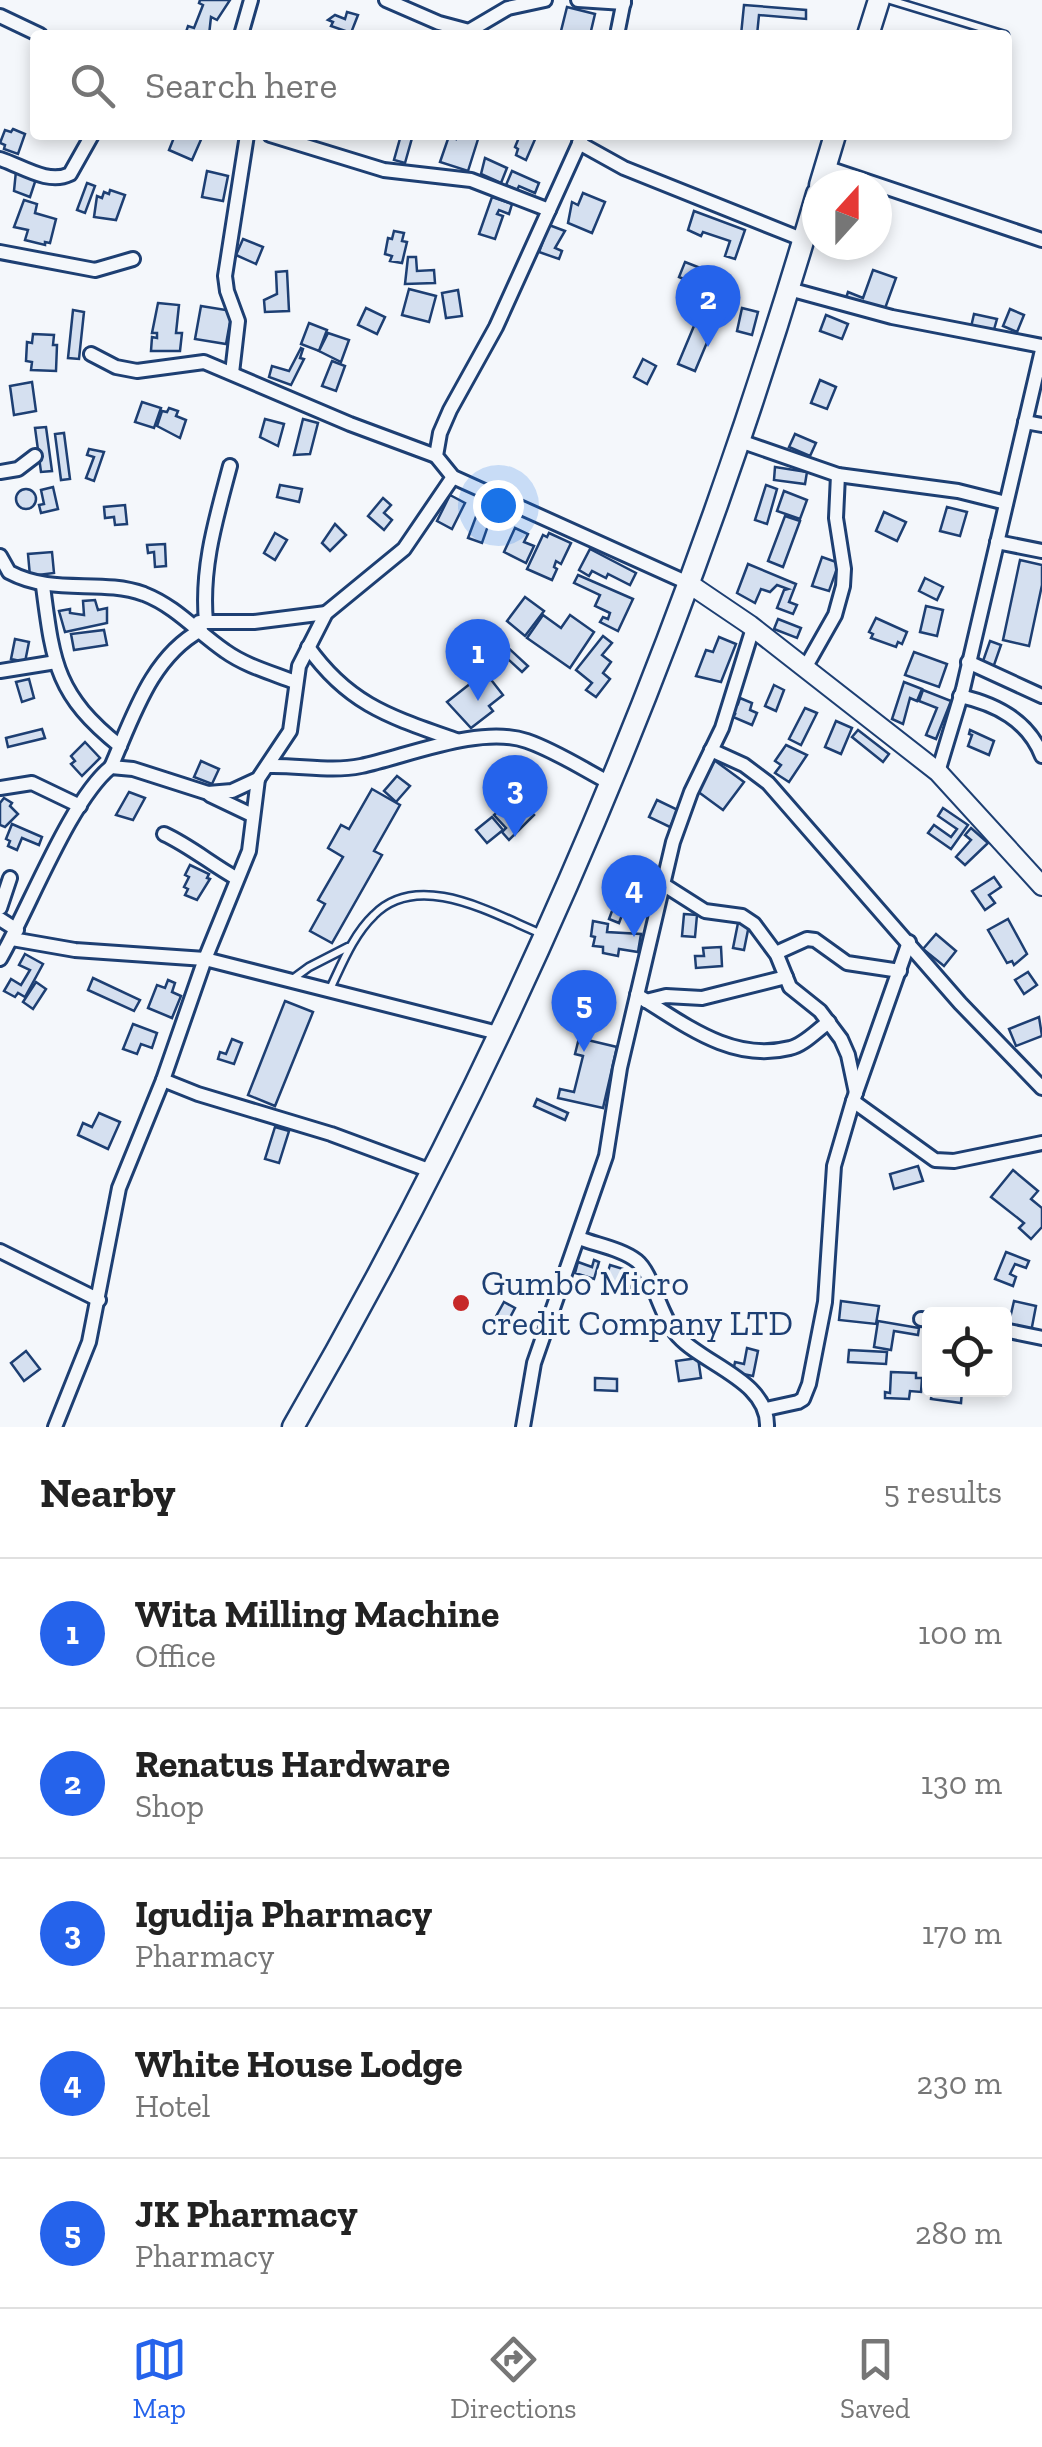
<!DOCTYPE html>
<html lang="en">
<head>
<meta charset="utf-8">
<style>
  body { margin:0; font-family:"Zilla Slab",serif; background:#f6f6f6; color:#222 }
  .controls { position:absolute; right:30px; bottom:30px; display:grid; overflow:hidden; border-radius:10px; box-shadow:0 5px 15px #0003 }
  .controls button { width:90px; height:90px; display:grid; place-items:center; padding:0; border:0; border-bottom:2px solid #e0e0e0; background:#fff; color:#222; font:50px sans-serif }
  .compass { position:absolute; left:802px; top:170px; width:90px; height:90px; border-radius:50%; background:#fff; box-shadow:0 5px 15px #0003; rotate:21deg }
  .you { position:absolute; left:498px; top:505px; width:35px; height:35px; margin:-25px; border:8px solid #fff; border-radius:50%; background:#1a73e8; box-shadow:0 0 0 15px #1a73e833 }
  .badge { display:grid; place-items:center; width:65px; height:65px; border-radius:50%; background:#2563eb; color:#fff; font-size:32px; font-weight:700 }
  .pin { position:absolute; translate:-50% -82px; filter:drop-shadow(0 2px 5px #0008) }
  .pin::after { content:''; position:absolute; top:52px; width:35px; height:30px; background:inherit; clip-path:polygon(0 0,100% 0,50% 100%) }
  .list { margin:0; padding:0; list-style:none }
  h2 { display:flex; justify-content:space-between; align-items:center; height:130px; margin:0; padding:0 40px; font-size:42px }
  h2 small { font-size:32px; font-weight:400; color:#767676 }
  .list li { display:grid; grid-template-columns:65px 1fr auto; gap:30px; align-items:center; box-sizing:border-box; height:150px; padding:0 40px; border-top:2px solid #e0e0e0 }
  .list b { display:block; font-size:38px; white-space:nowrap }
  .list p { margin:0; font-size:32px; white-space:nowrap; color:#767676 }
  .list em { font-size:32px; font-style:normal; color:#767676 }
  .icon { flex:none; width:55px; height:55px; fill:none; stroke:currentColor; stroke-width:2; stroke-linecap:round; stroke-linejoin:round }
  .map { position:relative; flex:none; width:1042px; height:1427px; overflow:hidden }
  .search { position:absolute; background:#fff; box-shadow:0 5px 15px #0003; left:30px; right:30px; top:30px; height:110px; display:flex; align-items:center; gap:25px; box-sizing:border-box; padding:0 35px; border-radius:10px; color:#767676; font-size:38px }
  .sheet { height:880px; background:#fff }
  nav { display:flex; justify-content:space-around; align-items:center; box-sizing:border-box; height:140px; border-top:2px solid #e0e0e0; background:#fff; font-size:28px; color:#767676 }
  nav a { display:grid; justify-items:center; gap:5px }
  nav .on { color:#2563eb }
  .map>svg:first-child { display:block }
  .building { fill:#d5e0f0; stroke:#1d3f73; stroke-width:2.5 }
  .lines { fill:none; stroke-linecap:round; stroke-linejoin:round }
  .lane-casing { stroke:#1d3f73; stroke-width:11 }
  .street-casing { stroke:#1d3f73; stroke-width:18 }
  .secondary-casing { stroke:#1d3f73; stroke-width:22 }
  .primary-casing { stroke:#1d3f73; stroke-width:25 }
  .lane { stroke:#f4f7fb; stroke-width:6 }
  .street { stroke:#f4f7fb; stroke-width:12 }
  .secondary { stroke:#f4f7fb; stroke-width:18 }
  .primary { stroke:#f4f7fb; stroke-width:20 }
  .poi-dot { fill:#c62828; stroke:#f4f7fb; stroke-width:4 }
  .labels { text-anchor:middle; dominant-baseline:central; stroke-width:8; stroke-linejoin:round; paint-order:stroke }
  .poi-label { font-size:35px; fill:#1d3f73; stroke:#f4f7fb; text-anchor:start }
</style>
</head>
<body>
<div class="map">
<svg width="1042" height="1427" viewBox="0 0 1042 1427">
  <rect width="100%" height="100%" fill="#f4f7fb"/>
  <g class="building">
    <path d="M200 0H230L217 20 211 17 209 35H185L188 26 194 28 203 5 199 3Z"/>
    <path d="M744 5 806 10V19L759 15 757 35H741Z"/>
    <path d="M567 7 595 14 590 35 561 31Z"/>
    <path d="M347 12 358 15 351 33 331 26 333 22 328 20 335 15 345 19Z"/>
    <path d="M13 129 25 134 18 154 4 149 5 145 0 143 5 130 11 132Z"/>
    <path d="M175 135H203L192 160 169 150Z"/>
    <path d="M401 135 412 138 405 163 394 160Z"/>
    <path d="M457 135 479 136 468 171 440 162 449 136 456 139Z"/>
    <path d="M520 135 536 137 526 160 516 155 518 149 515 147Z"/>
    <path d="M485 158 507 168 501 183 481 174Z"/>
    <path d="M16 171 36 179 30 197 14 191Z"/>
    <path d="M207 171 228 176 223 201 202 197Z"/>
    <path d="M512 171 539 183 535 193 519 186 517 190 506 185Z"/>
    <path d="M87 183 95 186 85 213 77 210Z"/>
    <path d="M110 190 125 195 116 220 94 217 97 196 102 198 104 192 109 194Z"/>
    <path d="M583 193 605 202 592 233 568 223 572 202 578 205Z"/>
    <path d="M492 197 512 204 509 214 499 210 497 214 503 216 495 239 479 234Z"/>
    <path d="M24 200 37 204 35 213 56 219 50 243 45 242V245L25 240 28 230 14 227Z"/>
    <path d="M694 211 745 230 735 259 725 256 730 241 703 232 701 236 688 230Z"/>
    <path d="M549 225 565 231 555 248 562 251 559 259 539 252Z"/>
    <path d="M394 231 404 233 402 241 407 242 402 263 390 261 392 256 385 254 388 238 392 239Z"/>
    <path d="M243 239 263 247 256 264 236 255Z"/>
    <path d="M408 257H416L417 271 434 270 435 283 405 284Z"/>
    <path d="M685 262 703 269 697 285 679 277Z"/>
    <path d="M873 270 896 278 883 314 845 301 848 292 863 298Z"/>
    <path d="M287 271 289 311 265 312 264 300 277 294 276 272Z"/>
    <path d="M409 289 436 296 429 322 402 315Z"/>
    <path d="M458 290 462 316 446 318 442 293Z"/>
    <path d="M714 294 728 300 720 320 706 314Z"/>
    <path d="M158 303 179 305 176 333H182L180 351H151L152 337 157 338V333H152Z"/>
    <path d="M201 306 232 311 226 344 195 339Z"/>
    <path d="M366 308 385 317 377 334 358 325Z"/>
    <path d="M742 308 758 312 752 335 737 331Z"/>
    <path d="M1010 309 1024 315 1017 332 1003 326Z"/>
    <path d="M73 310 84 312 79 359 68 358Z"/>
    <path d="M699 314 716 321 695 371 678 364Z"/>
    <path d="M974 314 997 319 993 333 971 327Z"/>
    <path d="M826 315 848 324 842 339 820 331Z"/>
    <path d="M309 323 327 330 319 351 301 344Z"/>
    <path d="M328 333 349 340 341 362 319 351Z"/>
    <path d="M33 334 54 335 53 345H57L56 371 31 370 32 362 26 361 27 342 32 343Z"/>
    <path d="M301 348 303 349 300 358 304 359 291 385 269 377 272 366 289 371Z"/>
    <path d="M643 359 656 366 647 384 634 377Z"/>
    <path d="M332 361 345 366 336 391 322 386Z"/>
    <path d="M820 380 836 387 827 409 811 403Z"/>
    <path d="M32 382 36 411 14 415 10 386Z"/>
    <path d="M142 402 161 408 154 428 135 422Z"/>
    <path d="M169 408 178 411 176 416 186 420 180 438 157 426 162 411 167 412Z"/>
    <path d="M265 419 284 424 278 446 260 437Z"/>
    <path d="M303 419 318 423 310 454 294 455Z"/>
    <path d="M46 427 52 471 41 472 35 428Z"/>
    <path d="M64 433 70 479 61 480 55 434Z"/>
    <path d="M795 434 816 443 810 456 789 447Z"/>
    <path d="M89 449 104 452 94 481 86 478 94 457 87 455Z"/>
    <path d="M775 467 807 472 805 484 774 480Z"/>
    <path d="M280 485 302 489 299 502 277 497Z"/>
    <path d="M766 485 777 489 767 524 755 520Z"/>
    <path d="M53 487 58 509 41 513 39 505 44 504 41 490Z"/>
    <circle cx="26" cy="499" r="10"/>
    <path d="M784 491 807 500 800 519 777 511Z"/>
    <path d="M450 495 465 503 452 529 437 521Z"/>
    <path d="M383 498 391 505 384 513 392 520 384 530 368 516Z"/>
    <path d="M125 505 127 524 115 525 114 517 105 518 104 507Z"/>
    <path d="M947 507 967 512 960 536 940 531Z"/>
    <path d="M884 512 906 522 897 541 876 531Z"/>
    <path d="M477 514 490 520 482 543 468 538Z"/>
    <path d="M785 516 800 521 783 567 768 561Z"/>
    <path d="M335 524 346 535 330 551 322 543Z"/>
    <path d="M515 528 528 534 524 542 534 546 526 563 504 552Z"/>
    <path d="M275 533 287 540 275 560 264 553Z"/>
    <path d="M549 533 571 543 561 564 556 561 554 567 557 569 552 580 527 569 543 535 547 537Z"/>
    <path d="M165 544 166 566 155 567 154 552 148 553 147 545Z"/>
    <path d="M590 549 636 573 630 585 608 574 606 578 592 571 589 576 579 570Z"/>
    <path d="M52 552 54 573 30 576 28 554Z"/>
    <path d="M822 557 839 563 829 591 812 586Z"/>
    <path d="M1020 560 1042 565V585L1029 646 1003 640Z"/>
    <path d="M748 564 796 584 789 602 797 605 793 614 777 608 784 590 788 589 777 585 770 592 761 589 755 603 737 593Z"/>
    <path d="M578 575 633 599 618 631 600 622 603 617 608 619 610 613 595 606 600 595 574 583Z"/>
    <path d="M925 578 943 587 937 600 919 591Z"/>
    <path d="M525 597 544 611 525 636 507 621Z"/>
    <path d="M95 600 98 610 107 608V623L65 632 59 611 70 609V613L84 615 83 601Z"/>
    <path d="M926 606 943 610 937 636 920 632Z"/>
    <path d="M543 615 561 628 570 615 594 632 570 668 527 638Z"/>
    <path d="M876 618 907 632 902 644 898 642 896 647 871 638 873 634 869 632Z"/>
    <path d="M778 619 801 628 797 638 774 629Z"/>
    <path d="M104 630 107 645 74 650 71 634Z"/>
    <path d="M492 633 528 666 522 672 497 649 483 664 472 654Z"/>
    <path d="M603 636 612 643 602 655 611 662 603 673 610 679 596 697 586 690 592 683 576 670Z"/>
    <path d="M719 637 736 644 721 682 696 676 706 650 713 652Z"/>
    <path d="M15 639 29 642 25 662 11 659Z"/>
    <path d="M990 641 1001 645 993 668 982 664Z"/>
    <path d="M914 652 947 664 939 687 905 675Z"/>
    <path d="M485 672 503 695 489 706 493 711 471 728 447 702Z"/>
    <path d="M29 679 34 698 22 702 16 682Z"/>
    <path d="M904 682 922 689 917 701 910 698 903 724 892 719Z"/>
    <path d="M774 685 784 690 776 711 765 706Z"/>
    <path d="M923 690 951 701 936 739 926 735 937 708 919 701Z"/>
    <path d="M740 698 752 703 750 710 757 713 752 725 733 717 735 714 730 712 734 702 738 704Z"/>
    <path d="M805 708 817 713 801 745 789 739Z"/>
    <path d="M836 721 852 728 841 754 825 747Z"/>
    <path d="M42 729 45 738 8 747 6 738Z"/>
    <path d="M858 730 889 754 883 762 852 737Z"/>
    <path d="M970 730 994 741 989 755 968 746 972 735 969 734Z"/>
    <path d="M85 742 100 758 82 776 71 764 75 761 71 756Z"/>
    <path d="M786 745 807 755 789 782 775 773 781 765 775 761Z"/>
    <path d="M714 760 744 782 723 810 693 788Z"/>
    <path d="M201 761 219 769 212 784 194 777Z"/>
    <path d="M397 776 410 786 396 802 384 791Z"/>
    <path d="M372 789 400 805 374 851 382 855 332 943 310 931 325 904 318 900 343 857 328 848 341 825 349 829Z"/>
    <path d="M129 792 145 798 133 820 116 815Z"/>
    <path d="M514 795 534 815 509 840 502 832 506 828 494 815Z"/>
    <path d="M4 798 12 803 10 806 18 814 5 827 0 825V803Z"/>
    <path d="M657 800 678 810 670 827 649 817Z"/>
    <path d="M943 808 968 825 951 849 928 833 934 825 951 837 957 829 938 816Z"/>
    <path d="M492 817 503 830 487 843 476 830Z"/>
    <path d="M12 824 42 837 39 845 22 838 17 850 8 846 10 841 6 839Z"/>
    <path d="M971 828 988 843 965 865 956 857 971 840 965 835Z"/>
    <path d="M190 865 209 874 207 878 210 879 197 900 185 895 188 889 184 887 189 877 185 875Z"/>
    <path d="M994 877 1001 887 989 895 995 903 985 910 972 891Z"/>
    <path d="M624 879 634 883 619 923 609 919Z"/>
    <path d="M684 914 697 915 695 937 682 936Z"/>
    <path d="M1008 919 1027 954 1014 965 1012 961 1007 963 988 930Z"/>
    <path d="M593 921 608 924 607 932 641 934 638 952 619 949 618 956 603 953V947L593 946 595 937 591 936Z"/>
    <path d="M738 923 749 925 744 950 733 948Z"/>
    <path d="M936 934 956 951 944 966 923 949Z"/>
    <path d="M721 947 722 966 696 968 695 956H704L703 948Z"/>
    <path d="M25 954 43 964 25 997 18 993 15 997 4 991 11 979 21 985 30 970 19 965Z"/>
    <path d="M1028 972 1037 985 1024 994 1015 980Z"/>
    <path d="M93 978 140 1000 134 1011 88 990Z"/>
    <path d="M168 980 175 983 172 992 181 996 172 1018 148 1008 157 985 165 988Z"/>
    <path d="M36 982 46 989 33 1009 23 1002Z"/>
    <path d="M285 1001 313 1012 275 1106 248 1095Z"/>
    <path d="M1039 1017 1042 1036 1016 1046 1009 1029Z"/>
    <path d="M133 1024 157 1033 152 1048 141 1044 137 1054 123 1049Z"/>
    <path d="M579 1038 617 1047 603 1108 558 1098 560 1089 574 1092 583 1056 575 1054Z"/>
    <path d="M232 1039 242 1043 234 1064 218 1059 220 1052 226 1054Z"/>
    <path d="M537 1099 568 1113 565 1120 534 1106Z"/>
    <path d="M99 1113 120 1122 108 1149 78 1135 83 1123 92 1127Z"/>
    <path d="M275 1127 289 1131 279 1163 265 1159Z"/>
    <path d="M918 1166 923 1181 894 1189 890 1174Z"/>
    <path d="M1013 1170 1038 1191 1031 1199 1042 1208V1227L1031 1239 1019 1228 1024 1223 991 1197Z"/>
    <path d="M1006 1252 1029 1261 1026 1268 1015 1264 1010 1274 1016 1277 1013 1286 995 1279Z"/>
    <path d="M594 1260 599 1262 594 1279 575 1273 578 1262 592 1267Z"/>
    <path d="M610 1265 636 1273 628 1296 603 1288Z"/>
    <path d="M841 1301 879 1306 876 1324 839 1320Z"/>
    <path d="M1014 1301 1036 1306 1031 1332 1008 1327Z"/>
    <path d="M504 1302 515 1308 505 1327 494 1320Z"/>
    <path d="M878 1321 919 1328 918 1335 894 1331 891 1350 874 1347Z"/>
    <path d="M747 1348 758 1351 753 1376 733 1372 735 1362 744 1364Z"/>
    <path d="M849 1350 887 1352 886 1364 848 1362Z"/>
    <path d="M26 1351 40 1369 24 1381 11 1363Z"/>
    <path d="M698 1358 701 1378 679 1381 676 1361Z"/>
    <path d="M891 1372 916 1373V1378H922L921 1392 910 1391 909 1399 885 1398V1392L890 1393Z"/>
    <path d="M595 1378 617 1379V1391L595 1390Z"/>
    <path d="M932 1390H962L961 1403 931 1399Z"/>
  </g>
  <g class="lines">
    <g class="lane-casing">
      <g id="lane">
        <path d="M890 0 1005 35"/>
        <path d="M294 978 309 967 348 947"/>
        <path d="M330 989C342 964 353 935 374 915 419 869 495 915 542 934"/>
      </g>
    </g>
    <g class="street-casing">
      <g id="street">
        <path d="M386 0 439 23 469 31 508 8 545 0"/>
        <path d="M578 0 624 3"/>
        <path d="M0 16 40 35"/>
        <path d="M241 35 251 0"/>
        <path d="M617 35 624 0"/>
        <path d="M270 135 384 170 471 180 549 210"/>
        <path d="M583 135 496 327 450 410 440 433 436 456 453 477 688 583"/>
        <path d="M579 143 624 168 804 240"/>
        <path d="M0 159C22 166 48 185 70 174L92 135"/>
        <path d="M825 167 1042 240"/>
        <path d="M0 252 95 270 133 259"/>
        <path d="M789 289 892 317 1042 346"/>
        <path d="M91 354 116 367 137 371 204 362 350 424 436 456"/>
        <path d="M232 373 238 321 227 291 225 276 247 135"/>
        <path d="M1025 422 1042 425"/>
        <path d="M740 441 838 475 958 491 1006 503"/>
        <path d="M0 472 18 469 35 456"/>
        <path d="M997 542 1042 551"/>
        <path d="M0 556 9 572C54 596 100 578 144 594 177 607 197 632 225 651 246 666 272 673 295 682"/>
        <path d="M43 586C53 663 56 695 120 746"/>
        <path d="M199 622H254L326 613"/>
        <path d="M206 622C201 567 216 519 230 466"/>
        <path d="M308 647C349 705 391 717 456 740"/>
        <path d="M968 662 1042 696"/>
        <path d="M805 668 835 615 843 586 844 569 836 518 838 475"/>
        <path d="M0 671 56 662"/>
        <path d="M960 696C996 704 1028 720 1042 756"/>
        <path d="M711 750 744 765 768 783 960 1003 1042 1088"/>
        <path d="M268 766C299 765 331 772 361 766 408 756 480 725 527 741 556 751 583 769 610 783"/>
        <path d="M111 767C133 717 151 657 201 630"/>
        <path d="M938 772 963 689 1042 350"/>
        <path d="M0 788 32 783 80 806"/>
        <path d="M210 795 252 815"/>
        <path d="M164 834C190 846 211 864 236 878"/>
        <path d="M661 883 705 911 742 916 754 924 777 955 790 987 820 1011 841 1039 848 1055 856 1093"/>
        <path d="M0 908 10 878"/>
        <path d="M0 919 17 930"/>
        <path d="M12 939 75 950 205 959 498 1033"/>
        <path d="M776 953 807 939 815 940 847 963 900 971"/>
        <path d="M0 959C29 909 70 800 111 767L133 769 208 793 232 791 258 779 290 731 299 666 326 613 404 549 453 477"/>
        <path d="M637 995C683 1023 731 1063 790 1048 804 1045 817 1030 829 1022"/>
        <path d="M646 1001 666 996 702 998 786 977"/>
        <path d="M163 1080 198 1094 331 1134 431 1171"/>
        <path d="M853 1101 935 1160 954 1161 1042 1143"/>
        <path d="M579 1238C597 1245 622 1249 637 1261 653 1274 660 1317 678 1336 704 1365 769 1381 767 1427"/>
        <path d="M0 1251 99 1300"/>
        <path d="M921 1319 930 1320"/>
        <path d="M1004 1330 1042 1338"/>
        <path d="M766 1409 798 1402 803 1399 809 1384 825 1302 834 1166 853 1101 909 942"/>
        <path d="M55 1427 89 1342 119 1188 163 1080 205 959 249 851 258 779"/>
        <path d="M523 1427 534 1363 606 1156 620 1068 673 842 691 792 722 728 753 628"/>
      </g>
    </g>
    <g class="secondary-casing">
      <path id="secondary" d="M688 583 750 625 938 772 1042 886"/>
    </g>
    <g class="primary-casing">
      <g id="primary">
        <path d="M868 35 879 0"/>
        <path d="M820 185 835 135"/>
        <path d="M293 1427C517 1040 692 623 817 194"/>
      </g>
    </g>
    <use href="#lane" class="lane"/>
    <use href="#street" class="street"/>
    <use href="#secondary" class="secondary"/>
    <use href="#primary" class="primary"/>
  </g>
  <circle class="poi-dot" cx="461" cy="1303" r="10"/>
  <g class="labels">
    <g class="poi-label">
      <text x="481" y="1283">Gumbo Micro<tspan x="481" dy="40">credit Company LTD</tspan></text>
    </g>
  </g>
</svg>
<div class="controls">
<button><svg class="icon" aria-label="locate" viewBox="0 0 24 24"><circle cx="12" cy="12" r="6"/><path d="M12 2v4M12 18v4M2 12h4M18 12h4"/></svg></button>
</div>
<svg class="compass" viewBox="-18 -18 36 36"><path d="M0-13l5 13h-10z" fill="#e53935"/><path d="M0 13l5-13h-10z" fill="#767676"/></svg>
<div class="you"></div>
<div class="pin badge" style="left:478px;top:701px">1</div>
<div class="pin badge" style="left:708px;top:347px">2</div>
<div class="pin badge" style="left:515px;top:837px">3</div>
<div class="pin badge" style="left:634px;top:937px">4</div>
<div class="pin badge" style="left:584px;top:1052px">5</div>
<div class="search"><svg class="icon" aria-label="search" viewBox="0 0 24 24"><circle cx="10" cy="10" r="6"/><path d="M15 15l6 6"/></svg>Search here</div>
</div>
<section class="sheet">
<h2>Nearby<small>5 results</small></h2>
<ul class="list">
<li><span class="badge">1</span><div><b>Wita Milling Machine</b><p>Office</p></div><em>100 m</em></li>
<li><span class="badge">2</span><div><b>Renatus Hardware</b><p>Shop</p></div><em>130 m</em></li>
<li><span class="badge">3</span><div><b>Igudija Pharmacy</b><p>Pharmacy</p></div><em>170 m</em></li>
<li><span class="badge">4</span><div><b>White House Lodge</b><p>Hotel</p></div><em>230 m</em></li>
<li><span class="badge">5</span><div><b>JK Pharmacy</b><p>Pharmacy</p></div><em>280 m</em></li>
</ul>
</section>
<nav>
<a class="on"><svg class="icon" aria-label="map" viewBox="0 0 24 24"><path d="M3 6l6-2 6 2 6-2v14l-6 2-6-2-6 2zM9 4v14M15 6v14"/></svg>Map</a>
<a><svg class="icon" aria-label="directions" viewBox="0 0 24 24"><path d="M12 3l9 9-9 9-9-9zM9 14v-3h6M13 9l2 2-2 2"/></svg>Directions</a>
<a><svg class="icon" aria-label="saved" viewBox="0 0 24 24"><path d="M7 4h10v16l-5-4-5 4z"/></svg>Saved</a>
</nav>
</body>
</html>
